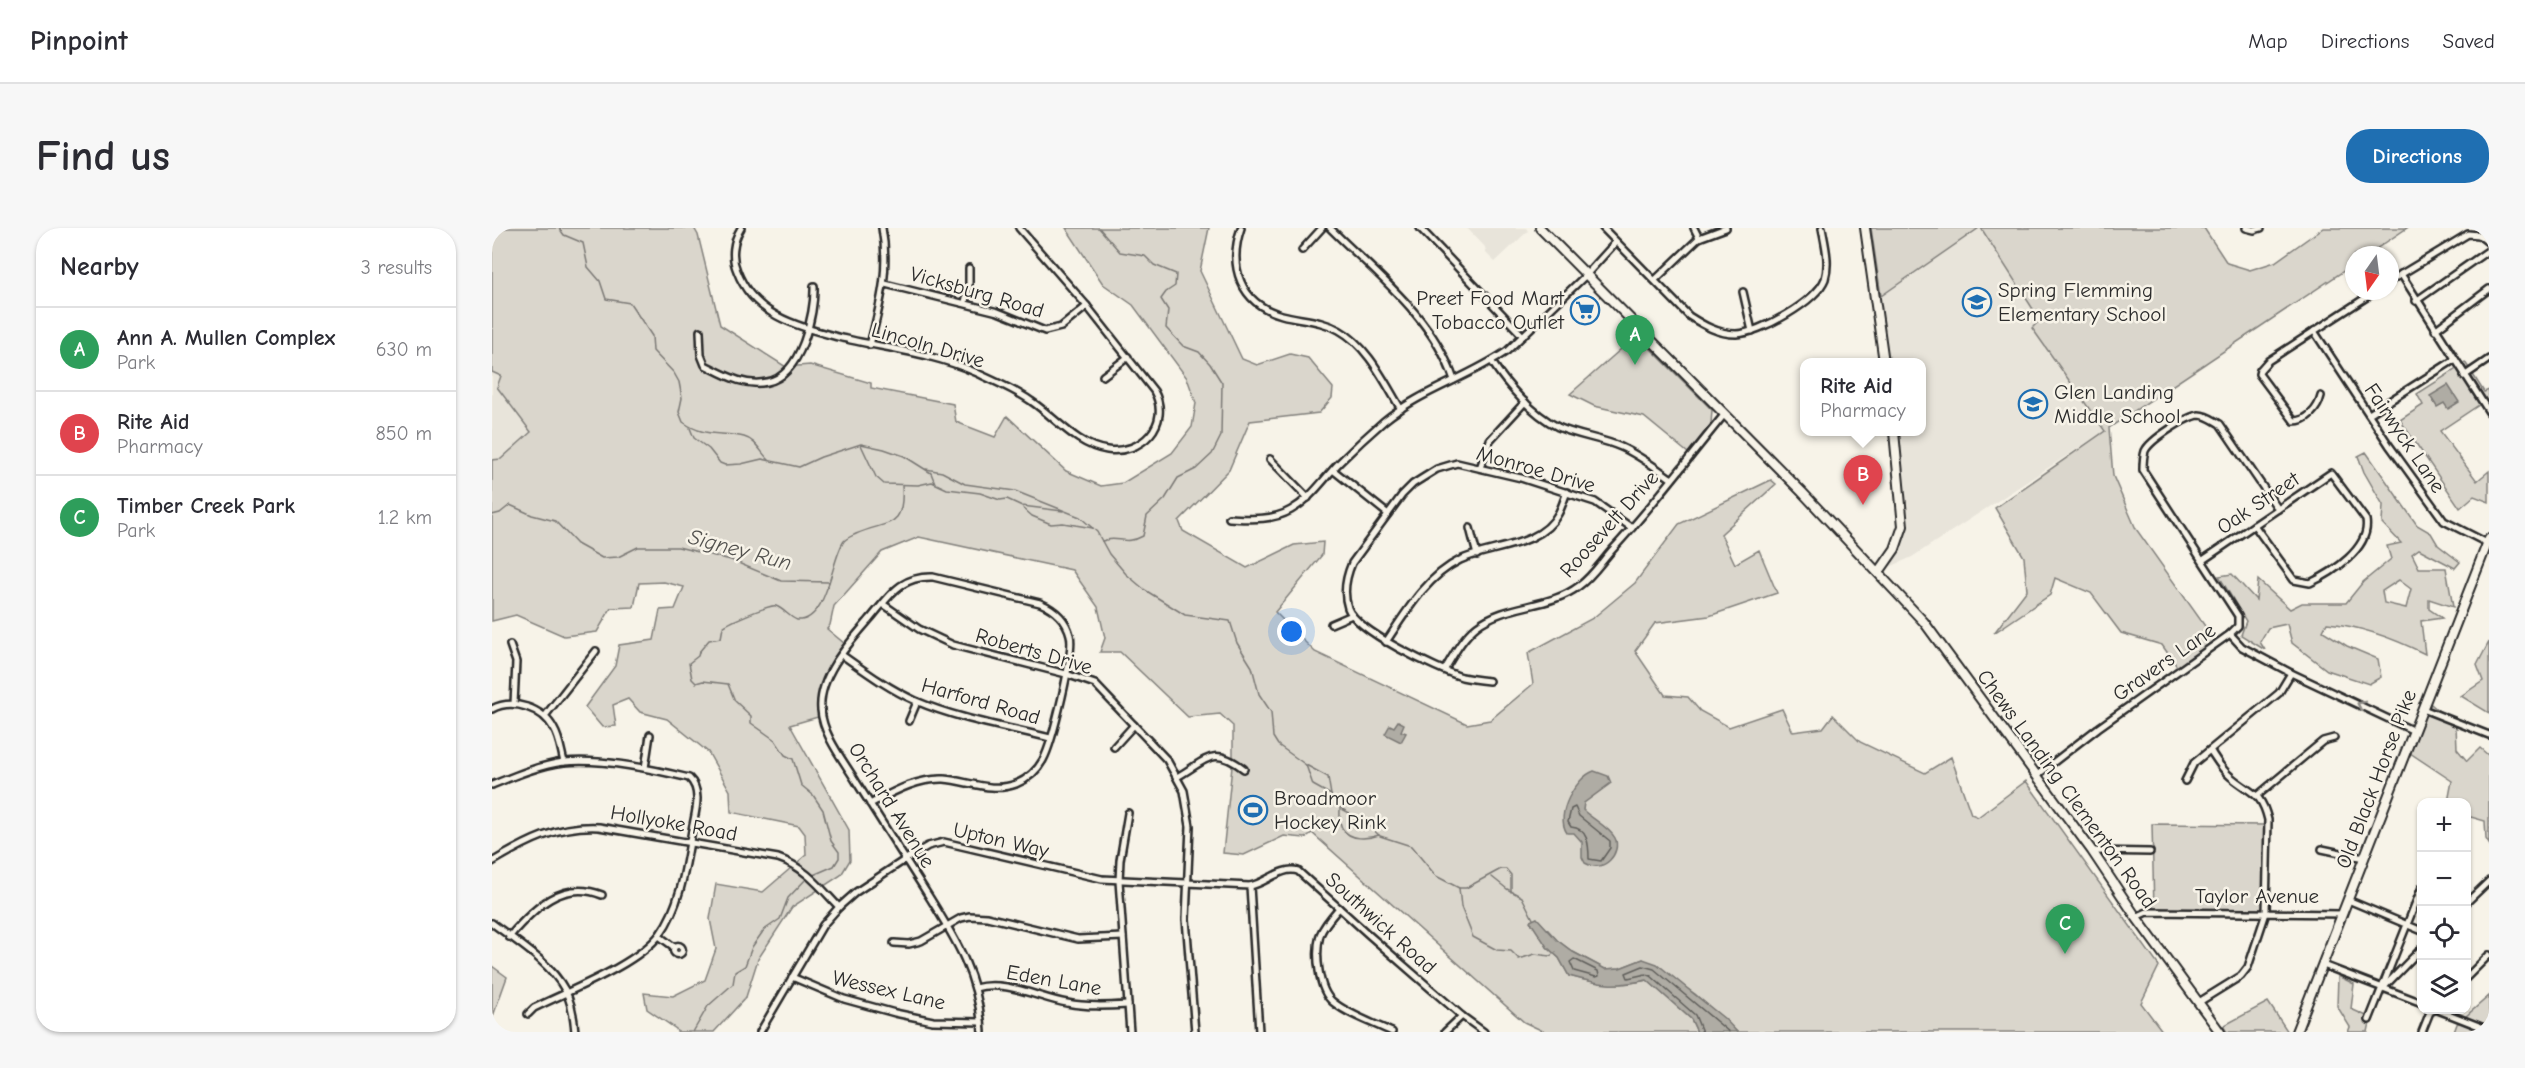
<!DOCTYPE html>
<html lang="en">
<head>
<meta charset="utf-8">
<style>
  body { margin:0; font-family:"Comic Neue",sans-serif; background:#f7f7f7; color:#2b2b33 }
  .controls { position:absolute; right:18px; bottom:18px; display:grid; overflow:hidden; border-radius:12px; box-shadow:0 2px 4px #0004 }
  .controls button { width:54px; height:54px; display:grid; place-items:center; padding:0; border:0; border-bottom:2px solid #e1e1e2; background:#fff; color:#2b2b33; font:30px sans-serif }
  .compass { position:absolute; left:1853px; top:18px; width:54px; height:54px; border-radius:50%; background:#fff; box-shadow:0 2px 4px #0004; rotate:194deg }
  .you { position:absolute; left:800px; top:404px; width:21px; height:21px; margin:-15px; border:4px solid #fff; border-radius:50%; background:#1a73e8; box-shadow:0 0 0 9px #1a73e833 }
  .badge { display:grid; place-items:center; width:39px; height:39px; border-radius:50%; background:#1f6fb2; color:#fff; font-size:20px; font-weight:700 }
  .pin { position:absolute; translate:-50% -50px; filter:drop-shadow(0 2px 3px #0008) }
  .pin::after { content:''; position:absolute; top:32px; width:21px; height:18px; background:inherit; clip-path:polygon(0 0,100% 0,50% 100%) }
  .popup { position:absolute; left:1308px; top:130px; width:126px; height:78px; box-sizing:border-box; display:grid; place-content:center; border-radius:12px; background:#fff; filter:drop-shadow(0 2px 4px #0005); font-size:20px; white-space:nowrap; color:#7c7c81 }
  .popup b { font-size:22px; color:#2b2b33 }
  .popup::after { content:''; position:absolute; left:50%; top:100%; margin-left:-12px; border:12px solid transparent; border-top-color:#fff }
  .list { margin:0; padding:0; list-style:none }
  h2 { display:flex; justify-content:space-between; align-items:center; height:78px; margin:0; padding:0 24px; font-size:26px }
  h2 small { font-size:20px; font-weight:400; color:#7c7c81 }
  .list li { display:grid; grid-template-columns:39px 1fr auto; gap:18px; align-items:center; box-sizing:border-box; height:84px; padding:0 24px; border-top:2px solid #e1e1e2 }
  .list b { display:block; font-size:22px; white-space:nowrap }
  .list p { margin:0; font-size:20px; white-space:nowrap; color:#7c7c81 }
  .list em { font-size:20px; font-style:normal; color:#7c7c81 }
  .icon { flex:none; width:33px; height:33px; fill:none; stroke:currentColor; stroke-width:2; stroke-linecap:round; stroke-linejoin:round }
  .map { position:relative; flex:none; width:1997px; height:804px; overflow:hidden; border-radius:24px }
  header { display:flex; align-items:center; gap:36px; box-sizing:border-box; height:84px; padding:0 30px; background:#fff; border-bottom:2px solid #e1e1e2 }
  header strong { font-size:28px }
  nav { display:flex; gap:33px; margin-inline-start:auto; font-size:21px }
  .intro { display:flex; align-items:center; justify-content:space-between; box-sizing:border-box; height:144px; padding:0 36px }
  h1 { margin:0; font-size:42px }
  .button { padding:15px 27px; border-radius:24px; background:#1f6fb2; color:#fff; font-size:21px; font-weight:700 }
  main { display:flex; gap:36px; padding:0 36px }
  aside { flex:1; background:#fff; border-radius:24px; box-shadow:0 2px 4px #0004 }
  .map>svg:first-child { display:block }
  .built { fill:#e8e4da }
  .green { fill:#dad6cc; stroke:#82807c; stroke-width:1.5; fill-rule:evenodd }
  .water { fill:#afaca4; stroke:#7a7874; stroke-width:1.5 }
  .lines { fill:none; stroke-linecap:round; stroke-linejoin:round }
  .shore { stroke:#605f5b; stroke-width:1.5 }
  .stream { stroke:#7a7874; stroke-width:1.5 }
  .street-casing { stroke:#2b2b2b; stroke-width:10 }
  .secondary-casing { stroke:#2b2b2b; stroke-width:12 }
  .street { stroke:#f7f3e8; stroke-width:5 }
  .secondary { stroke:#f7f3e8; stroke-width:8 }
  .oneway { stroke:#918f8a }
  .labels { text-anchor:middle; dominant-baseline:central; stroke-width:5; stroke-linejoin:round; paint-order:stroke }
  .poi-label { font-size:21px; fill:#2b2b2b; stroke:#f7f3e8; text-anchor:start }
  .street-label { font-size:21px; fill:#2b2b2b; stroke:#f7f3e8 }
  .water-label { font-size:22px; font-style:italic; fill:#53524f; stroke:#f7f3e8 }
</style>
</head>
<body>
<header>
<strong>Pinpoint</strong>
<nav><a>Map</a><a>Directions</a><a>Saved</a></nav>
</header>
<div class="intro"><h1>Find us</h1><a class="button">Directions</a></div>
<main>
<aside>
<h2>Nearby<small>3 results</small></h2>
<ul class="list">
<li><span class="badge" style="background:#2e9e5b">A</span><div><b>Ann A. Mullen Complex</b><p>Park</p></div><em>630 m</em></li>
<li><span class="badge" style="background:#e0444e">B</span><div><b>Rite Aid</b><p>Pharmacy</p></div><em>850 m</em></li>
<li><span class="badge" style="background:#2e9e5b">C</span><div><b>Timber Creek Park</b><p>Park</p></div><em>1.2 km</em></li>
</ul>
</aside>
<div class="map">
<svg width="1997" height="804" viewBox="0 0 1997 804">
  <rect width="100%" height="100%" fill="#f7f3e8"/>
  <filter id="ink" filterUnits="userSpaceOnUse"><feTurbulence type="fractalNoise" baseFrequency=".0167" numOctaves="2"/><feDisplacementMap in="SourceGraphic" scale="12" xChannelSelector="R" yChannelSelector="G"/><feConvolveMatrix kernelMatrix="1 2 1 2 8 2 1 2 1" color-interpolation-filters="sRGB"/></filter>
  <g filter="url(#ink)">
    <g class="built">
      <path d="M975 0H1034L1036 3 1003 34 994 25 993 19Z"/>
      <path d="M1373 0H1616L1715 136 1420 329 1387 344 1408 311 1402 204H1430V134H1392Z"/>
      <path d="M0 144 10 148 105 159 9 231 0 232Z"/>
    </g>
    <g class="green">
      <path d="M0 0H202L206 7 228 97 294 139 318 137 379 155V160L461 176 464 194 503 209 515 188 574 243 609 258 631 255 680 225 700 199 704 175 695 150 641 77 611 56 574 0H717L708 43 750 131 765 137 798 126 816 130 841 160 840 170 827 185 758 193 737 242 687 293 691 303 755 340 802 317 831 314 830 327 783 384 823 424 975 496 998 492 1041 456 1036 425 1101 390 1143 355 1187 296 1279 252 1284 256 1229 306 1243 336 1267 322 1285 365 1217 388 1163 395 1143 423 1173 467 1196 469 1208 483 1237 499 1290 481 1301 504 1331 500 1341 487 1368 514 1433 545 1459 529 1479 586 1486 589 1534 553 1667 738 1649 775 1671 804H1245L1203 766 1151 731 1128 740 1113 741 1081 724 1065 712 1044 690 1055 719 1067 730 1077 748C1107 756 1124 759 1155 752L1199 791 1205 804H1053L1032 794 820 605 813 610 792 608 752 627 731 625 741 529V498L728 486 696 489 628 424H608L613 410 606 379 580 342 427 309 390 324 342 378 338 397 335 401 353 416C334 442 324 455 326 489L298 497 357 602 358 632 349 647 300 679 266 731 254 769 222 804H185L184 801 155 781 152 765 181 768 213 752 224 721 218 691 224 656 271 664 314 627 313 606 307 598 239 584 238 563 216 524 175 491 148 484 136 471 121 477 124 498 110 499 93 479 123 438 127 417 162 412 168 382 183 381 192 359 172 354 147 355 142 379 119 380 105 404 72 408 24 387 0 393V232L9 231 39 204 5 159 9 148 0 144Z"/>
      <path d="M1379 0H1487L1389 68Z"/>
      <path d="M1489 0H1712L1735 35 1758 42 1783 34 1831 0H1915L1875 27H1862V36L1617 200 1621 248 1644 301 1725 415 1686 440 1670 417 1629 405 1599 365 1563 350 1558 367 1502 405 1535 362 1532 329 1503 280 1613 203 1540 100 1548 92Z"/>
      <path d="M1145 107 1220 182 1219 196 1196 225 1152 189 1102 178 1078 166Z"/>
      <path d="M1973 134 1992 164 1997 162V184L1990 175 1948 203 1985 253 1997 243V274L1982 268 1968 280 1908 192 1931 177 1925 166 1963 142Z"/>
      <path d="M1874 224 1925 297 1939 305 1946 317 1968 334 1963 340 1927 321 1920 326 1927 340H1954L1961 379 1937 371V381L1950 390 1929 393 1933 426C1903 411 1869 398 1835 395L1831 403 1855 418 1886 431 1889 449 1877 456 1835 442 1800 415 1795 396 1776 400 1768 414 1773 422 1749 407 1754 393 1727 348 1740 346 1764 372 1766 352 1798 381 1810 375H1854L1871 354 1899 331 1895 318 1909 315 1890 295 1891 277 1872 244 1866 228ZM1907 352 1919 361 1914 380 1892 375 1890 363Z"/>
      <path d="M1997 414V485L1969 468 1991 453 1985 437Z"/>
      <path d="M1939 476 1964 498 1965 521 1975 533 1988 520 1997 528V616L1994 611 1993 593 1979 589 1975 591 1974 574H1956L1960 553 1918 525 1931 487Z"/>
      <path d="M1660 596 1776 597 1774 685 1662 683Z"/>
      <path d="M0 738 15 749 0 791Z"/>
      <path d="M1846 748 1862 756 1859 781 1879 790 1876 804H1856L1858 799 1845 778Z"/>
      <path d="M1997 768V804H1962L1965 796Z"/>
      <path d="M1776 774 1796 804H1735L1731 798Z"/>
    </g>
    <g class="water">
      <path d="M1956 157 1967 174 1956 181 1952 175 1945 179 1938 168Z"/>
      <path d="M906 493 912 496 909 503 914 505 909 514 893 506 898 497 902 499Z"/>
      <path d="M1102 543 1116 548 1119 555 1092 575 1091 582C1100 591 1117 599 1123 610 1130 624 1112 647 1093 635L1090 629V614L1082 605H1075C1062 587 1084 549 1102 543Z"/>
      <path d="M1045 690 1065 712 1081 724 1113 741 1128 740 1151 731 1165 736 1233 791 1245 804H1205L1199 791 1155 752C1122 759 1109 757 1077 748L1067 730 1055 719 1038 693Z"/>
    </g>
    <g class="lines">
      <g class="shore">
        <path d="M1083 579 1087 588 1118 613V620L1109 633 1097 631C1097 617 1096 600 1079 599L1076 594 1079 581Z"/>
        <path d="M1082 731 1106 743 1107 748 1104 749 1082 743 1078 734Z"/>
        <path d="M1210 804 1203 787 1159 748 1154 746 1136 750 1134 745 1151 738 1162 741 1237 804"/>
      </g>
      <g class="stream">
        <path d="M67 0 72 7 91 15 96 39 108 53 114 71 138 75 160 108 161 123 182 145 187 154 190 170 187 184 191 194C213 210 229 203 252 209 264 212 269 225 277 232"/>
        <path d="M607 0 628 24 653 28 662 37 684 46 683 58 674 64 669 71 676 82 674 100 691 118 707 124 718 136 730 155 729 208 720 226 704 241 686 250 673 271 655 288 651 308C633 318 626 307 610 313"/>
        <path d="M198 200 202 210 217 221 228 235 233 237 249 236 270 231 307 239 329 229 369 216 392 221 412 228 439 245 443 255"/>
        <path d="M369 217 384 249 392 256 426 257 440 254 455 261 488 265 508 272 515 271 530 278 571 283"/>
        <path d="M434 241 450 244 473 256 523 263 588 289 605 304 617 326 634 346 653 362 693 387 738 393 745 415 760 439 767 466 779 484 781 509 786 517 814 537 821 557 839 567 850 581 869 591 888 608 919 618 944 648 967 660H974L1009 641H1014L1019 647V664"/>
        <path d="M531 280 540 288 559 296 571 295 601 300"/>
        <path d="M0 287 8 285 18 277 40 287 63 293 85 316 110 330 126 329 146 319H186L239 332 289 353 337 354"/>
        <path d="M814 537 836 549 839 567"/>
        <path d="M848 580C848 587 847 595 850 600 858 613 876 611 887 607"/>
        <path d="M319 648 342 638 347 630V624L339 613 331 582 321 567 309 557 301 531 293 527 283 512 259 495V488L243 473 236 456 211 453 204 455 200 451 197 435 206 428 207 424 217 412 229 410 231 399C237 394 279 376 284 378 292 381 297 389 305 392 336 394 339 331 352 313 355 310 360 308 364 306 396 292 413 302 410 257"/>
        <path d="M1000 649 1015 661 1030 669 1041 691"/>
        <path d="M967 660 969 679 981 709 1005 722 1019 723 1027 731 1043 726 1058 728 1064 724"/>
        <path d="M201 804 216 778 241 756 243 744 253 738 260 719 272 702 288 691 296 670 315 650"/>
      </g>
      <g class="street-casing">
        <g id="street">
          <path d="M249 0C241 13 239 29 245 43 262 88 305 98 346 109 391 120 441 125 483 144 502 153 522 161 539 173 563 189 585 218 615 222 649 227 680 196 662 163L595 78 527 0"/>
          <path d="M749 0C736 38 748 76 790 87 809 92 829 92 847 102 876 118 893 155 909 181"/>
          <path d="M838 0C884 46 941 89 962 152"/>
          <path d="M928 0 1031 108"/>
          <path d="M1111 0 1197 88C1211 97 1226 106 1244 106 1268 105 1324 74 1333 51 1338 35 1333 16 1330 0"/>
          <path d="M1202 0 1207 10"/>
          <path d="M1754 0 1762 2 1769 0"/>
          <path d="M810 22 830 0"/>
          <path d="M1909 46 1997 184"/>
          <path d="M1163 52 1207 10 1234 0"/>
          <path d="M1898 53 1976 6 1987 7 1997 15"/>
          <path d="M393 56 506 84 553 103 569 99 595 78"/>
          <path d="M1251 64 1260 103"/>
          <path d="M1924 73 1997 22"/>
          <path d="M473 74 477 57V40"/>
          <path d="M1943 102 1997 61"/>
          <path d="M208 103 209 127 213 137C233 147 252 159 275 154 309 148 323 86 322 58"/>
          <path d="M1822 103 1897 217 1952 293 1995 315"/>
          <path d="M378 117C388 76 398 43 390 0"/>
          <path d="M1000 134C1015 157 1040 186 1066 199 1086 208 1109 210 1129 219 1147 227 1164 240 1180 251"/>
          <path d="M611 148 636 129"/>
          <path d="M1972 148 1997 131"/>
          <path d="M1829 168C1826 181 1815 193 1802 193L1767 146 1768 142 1776 133 1884 63"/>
          <path d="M1877 186 1962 132"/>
          <path d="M778 231 816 270"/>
          <path d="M988 240 998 212 1033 174"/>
          <path d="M841 242 896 286"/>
          <path d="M737 290C758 291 780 293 799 282 820 270 832 250 848 234 862 220 877 206 892 193 928 163 976 150 1015 123L1094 47 1124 14"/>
          <path d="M978 300 985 327"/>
          <path d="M1711 332 1839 245 1874 292C1879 320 1840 345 1818 355L1802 352 1762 297"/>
          <path d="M391 376 427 401 461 417 574 446 603 456 675 532 692 563 698 598 694 691 703 804"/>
          <path d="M839 396 860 387"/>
          <path d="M1738 406 1750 419 1799 445 1922 503"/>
          <path d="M894 414C914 384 935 348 968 332 998 318 1049 319 1066 286 1070 279 1072 271 1075 264"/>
          <path d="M18 417 24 434 22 476"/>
          <path d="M350 427C374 444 397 461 424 473 466 491 514 499 558 510"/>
          <path d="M953 441C962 426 971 409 985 398 1015 375 1057 381 1087 358 1100 349 1110 333 1121 321 1160 279 1195 232 1232 187"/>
          <path d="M997 453C988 452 979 451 970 449 946 442 864 403 856 380 851 365 854 349 860 335L910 267 921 256 945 241 965 235 1029 250 1103 274 1140 300"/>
          <path d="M0 481C21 470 51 480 62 501 68 511 69 523 72 534"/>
          <path d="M1931 481 1997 507"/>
          <path d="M53 488 104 423"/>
          <path d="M417 493 425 474"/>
          <path d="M622 519 642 497"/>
          <path d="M153 540 158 507"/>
          <path d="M1544 548 1606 500 1738 406 1746 398V388L1651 242C1651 236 1651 229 1653 223 1658 212 1695 188 1707 187 1715 187 1721 192 1728 196L1786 281"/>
          <path d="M685 549C715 532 721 517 752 541"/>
          <path d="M1693 553 1702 535 1787 465 1799 445"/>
          <path d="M0 557C22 548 48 537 72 534 109 530 161 541 197 550 211 563 203 585 200 602 194 636 189 677 168 706 145 737 78 762 42 780L36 786"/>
          <path d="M1766 567 1831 513 1842 510"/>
          <path d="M378 576C401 564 425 550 452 551 476 553 500 565 524 556 536 551 545 543 551 532 560 516 583 424 578 407 574 391 562 381 548 375L441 349C407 348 397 369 377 392 357 415 326 449 329 482 331 508 352 533 365 555 387 590 409 624 431 659 461 707 487 745 490 804"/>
          <path d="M636 585 628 632 627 653 638 804"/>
          <path d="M1830 621 1872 630"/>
          <path d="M1600 623 1658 624"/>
          <path d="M0 634C35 613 65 597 107 599L286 630C313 639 328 659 347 679"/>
          <path d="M758 658 767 804"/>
          <path d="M1856 672 1930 703"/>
          <path d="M1974 675 1997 653"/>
          <path d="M847 680C840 688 832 697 828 707 823 725 826 762 841 774 857 787 881 795 900 804"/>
          <path d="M1644 689 1655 684 1851 686"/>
          <path d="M0 695C25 714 58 734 73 762 80 775 82 790 83 804"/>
          <path d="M167 708 182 719"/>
          <path d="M17 709C42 680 70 651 110 667"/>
          <path d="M402 715 417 716 429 713 469 690 478 688 495 689 586 711 631 709"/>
          <circle cx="186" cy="722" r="4.5"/>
          <path d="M1831 737 1930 775"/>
          <path d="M300 749 352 771 403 785 441 793 489 794"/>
          <path d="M1974 750 1997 727"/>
          <path d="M1893 758 1930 720"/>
          <path d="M483 760C513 751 546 770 575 775 595 779 615 778 636 777"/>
          <path d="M1707 774 1749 748 1756 739 1774 685 1776 592C1769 563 1759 566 1739 549 1730 542 1724 531 1718 522"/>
          <path d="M1946 782 1997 802"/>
          <path d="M1877 792 1930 659"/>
          <path d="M268 804 331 697 347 679 364 664 414 631 436 618 452 614 610 651 758 658C774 655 790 638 806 643L877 707 970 788 992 804"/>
          <path d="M953 804 970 788"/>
          <path d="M1930 804 1938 784 1942 782"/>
        </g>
      </g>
      <g class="secondary-casing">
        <g id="secondary">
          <path d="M1048 0 1310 264 1432 394 1600 623 1644 689 1728 804"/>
          <path d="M1373 0 1392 134"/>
          <path d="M1387 344 1403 321 1411 298 1402 204"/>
          <path d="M1804 804 1997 311"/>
        </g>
      </g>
      <use href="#street" class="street"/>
      <use href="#secondary" class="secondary"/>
    </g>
    <defs><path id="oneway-chevron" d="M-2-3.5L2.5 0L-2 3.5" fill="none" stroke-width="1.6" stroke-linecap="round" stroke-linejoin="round" transform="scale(1.5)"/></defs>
    <use class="oneway" href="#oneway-chevron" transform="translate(1869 477) rotate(-154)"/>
  </g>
  <defs>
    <g id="school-ring" transform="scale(1.5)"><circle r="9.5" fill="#f7f3e8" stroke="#1f6fb2" stroke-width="1.5"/><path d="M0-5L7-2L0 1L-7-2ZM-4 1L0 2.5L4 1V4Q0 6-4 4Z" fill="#1f6fb2"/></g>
    <g id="supermarket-ring" transform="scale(1.5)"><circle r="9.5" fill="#f7f3e8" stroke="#1f6fb2" stroke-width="1.5"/><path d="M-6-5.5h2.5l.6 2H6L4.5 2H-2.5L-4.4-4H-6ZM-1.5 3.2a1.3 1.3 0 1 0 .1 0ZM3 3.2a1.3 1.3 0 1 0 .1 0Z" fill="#1f6fb2"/></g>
    <g id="stadium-ring" transform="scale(1.5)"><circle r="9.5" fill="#f7f3e8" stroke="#1f6fb2" stroke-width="1.5"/><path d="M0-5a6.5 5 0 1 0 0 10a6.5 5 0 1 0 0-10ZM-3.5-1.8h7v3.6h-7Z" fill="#1f6fb2"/></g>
  </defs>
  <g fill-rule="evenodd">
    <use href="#school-ring" x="1485" y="74"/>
    <use href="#supermarket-ring" x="1093" y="82"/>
    <use href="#school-ring" x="1541" y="176"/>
    <use href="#stadium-ring" x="761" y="582"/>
  </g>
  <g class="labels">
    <g class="poi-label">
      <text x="1506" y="62">Spring Flemming<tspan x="1506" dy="24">Elementary School</tspan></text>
      <text x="1072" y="70" text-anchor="end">Preet Food Mart<tspan x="1072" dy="24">Tobacco Outlet</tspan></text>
      <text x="1562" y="164">Glen Landing<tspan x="1562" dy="24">Middle School</tspan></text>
      <text x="782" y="570">Broadmoor<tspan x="782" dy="24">Hockey Rink</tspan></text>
    </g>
    <g class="street-label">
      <text transform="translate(485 64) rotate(16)">Vicksburg Road</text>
      <text transform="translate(436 117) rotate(16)">Lincoln Drive</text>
      <text transform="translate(1913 210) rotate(56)">Fairwyck Lane</text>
      <text transform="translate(1044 241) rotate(16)">Monroe Drive</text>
      <text transform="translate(1766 275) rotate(-34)">Oak Street</text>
      <text transform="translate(1117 296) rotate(-48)">Roosevelt Drive</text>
      <text transform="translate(542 423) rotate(16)">Roberts Drive</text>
      <text transform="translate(1672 434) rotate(-35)">Gravers Lane</text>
      <text transform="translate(489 473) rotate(16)">Harford Road</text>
      <text transform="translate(1884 551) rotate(-69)">Old Black Horse Pike</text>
      <text transform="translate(1575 561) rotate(54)">Chews Landing Clementon Road</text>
      <text transform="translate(400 577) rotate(58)">Orchard Avenue</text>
      <text transform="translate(182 595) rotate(10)">Hollyoke Road</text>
      <text transform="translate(509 612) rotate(13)">Upton Way</text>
      <text x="1765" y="668">Taylor Avenue</text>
      <text transform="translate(889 695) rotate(42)">Southwick Road</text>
      <text transform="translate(562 752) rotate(10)">Eden Lane</text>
      <text transform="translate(397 762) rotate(13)">Wessex Lane</text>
    </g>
    <g class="water-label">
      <text transform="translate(248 322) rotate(15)">Signey Run</text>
    </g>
  </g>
</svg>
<div class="controls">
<button>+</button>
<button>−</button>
<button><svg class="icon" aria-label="locate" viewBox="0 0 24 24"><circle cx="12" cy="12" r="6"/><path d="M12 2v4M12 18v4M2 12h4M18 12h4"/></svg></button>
<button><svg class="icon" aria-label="layers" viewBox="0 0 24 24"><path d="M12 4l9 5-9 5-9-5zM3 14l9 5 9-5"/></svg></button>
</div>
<svg class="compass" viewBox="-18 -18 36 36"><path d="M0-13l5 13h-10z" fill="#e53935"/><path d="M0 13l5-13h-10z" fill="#7c7c81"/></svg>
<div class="you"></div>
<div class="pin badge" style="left:1143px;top:137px;background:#2e9e5b">A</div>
<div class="pin badge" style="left:1371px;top:277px;background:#e0444e">B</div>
<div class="popup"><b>Rite Aid</b>Pharmacy</div>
<div class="pin badge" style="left:1573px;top:726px;background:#2e9e5b">C</div>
</div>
</main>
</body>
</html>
